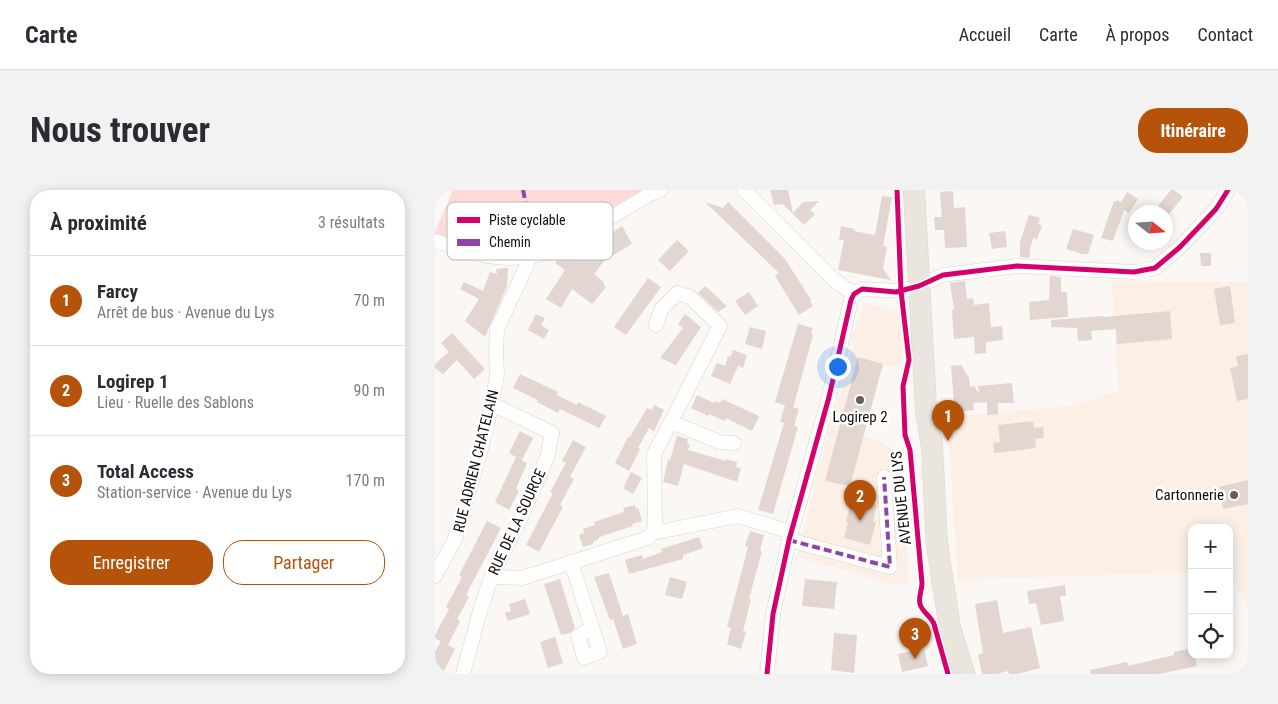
<!DOCTYPE html>
<html lang="fr">
<head>
<meta charset="utf-8">
<style>
  body { margin:0; font-family:"Roboto Condensed",sans-serif; background:#f2f2f3; color:#2b2b33 }
  .controls { position:absolute; right:15px; bottom:15px; display:grid; overflow:hidden; border-radius:10px; box-shadow:0 2px 12px #0003 }
  .controls button { width:45px; height:45px; display:grid; place-items:center; padding:0; border:0; border-bottom:1px solid #e1e1e2; background:#fff; color:#2b2b33; font:25px sans-serif }
  .compass { position:absolute; left:693px; top:15px; width:45px; height:45px; border-radius:50%; background:#fff; box-shadow:0 2px 12px #0003; rotate:107deg }
  .you { position:absolute; left:402px; top:176px; width:18px; height:18px; margin:-12px; border:4px solid #fff; border-radius:50%; background:#1a73e8; box-shadow:0 0 0 8px #1a73e833 }
  .badge { display:grid; place-items:center; width:32px; height:32px; border-radius:50%; background:#b45309; color:#fff; font-size:16px; font-weight:700 }
  .pin { position:absolute; translate:-50% -41px; filter:drop-shadow(0 1px 2px #0008) }
  .pin::after { content:''; position:absolute; top:26px; width:18px; height:15px; background:inherit; clip-path:polygon(0 0,100% 0,50% 100%) }
  .list { margin:0; padding:0; list-style:none }
  h2 { display:flex; justify-content:space-between; align-items:center; height:65px; margin:0; padding:0 20px; font-size:21px }
  h2 small { font-size:16px; font-weight:400; color:#7c7c81 }
  .list li { display:grid; grid-template-columns:32px 1fr auto; gap:15px; align-items:center; box-sizing:border-box; height:90px; padding:0 20px; border-top:1px solid #e1e1e2 }
  .list b { display:block; font-size:19px; white-space:nowrap }
  .list p { margin:0; font-size:16px; white-space:nowrap; color:#7c7c81 }
  .list em { font-size:16px; font-style:normal; color:#7c7c81 }
  .actions { display:flex; gap:10px; padding:15px 20px }
  .actions a { flex:1; padding:11px 0; border:1px solid #b45309; border-radius:20px; text-align:center; font-size:18px; color:#b45309 }
  .actions .main { background:#b45309; color:#fff }
  .icon { flex:none; width:28px; height:28px; fill:none; stroke:currentColor; stroke-width:2; stroke-linecap:round; stroke-linejoin:round }
  .map { position:relative; flex:none; width:813px; height:484px; overflow:hidden; border-radius:20px }
  header { display:flex; align-items:center; gap:30px; box-sizing:border-box; height:70px; padding:0 25px; background:#fff; border-bottom:1px solid #e1e1e2 }
  header strong { font-size:24px }
  nav { display:flex; gap:28px; margin-inline-start:auto; font-size:18px }
  .intro { display:flex; align-items:center; justify-content:space-between; box-sizing:border-box; height:120px; padding:0 30px }
  h1 { margin:0; font-size:35px }
  .button { padding:12px 22px; border-radius:20px; background:#b45309; color:#fff; font-size:18px; font-weight:700 }
  main { display:flex; gap:30px; padding:0 30px }
  aside { flex:1; background:#fff; border-radius:20px; box-shadow:0 2px 12px #0003 }
  .map>svg:first-child { display:block }
  .built { fill:#fcf0e6 }
  .green { fill:#fcdbd8 }
  .building { fill:#e3d5cf }
  .lines { fill:none; stroke-linecap:round; stroke-linejoin:round }
  .minor-casing { stroke:#d7d3cf; stroke-width:15 }
  .primary-casing { stroke:#d7d5d4; stroke-width:22 }
  .minor { stroke:#fefefd; stroke-width:14 }
  .primary { stroke:#eae6de; stroke-width:21 }
  .quiet { stroke:#8e44ad; stroke-width:4; stroke-dasharray:8 4; stroke-linecap:butt }
  .cycleway-casing { stroke:#fff; stroke-width:8 }
  .cycleway { stroke:#d6006c; stroke-width:5 }
  .poi-dot { fill:#64605d; stroke:#fff; stroke-width:2 }
  .labels { text-anchor:middle; dominant-baseline:central; stroke-width:5; stroke-linejoin:round; paint-order:stroke }
  .poi-label { font-size:15px; fill:#120e0b; stroke:#fff }
  .street-label { font-size:15px; fill:#120e0b; stroke:#fff }
  .key { fill:#fff; stroke:#b8b7b6; stroke-width:1 }
  .key-label { font-size:14px; fill:#120e0b }
</style>
</head>
<body>
<header>
<strong>Carte</strong>
<nav><a>Accueil</a><a>Carte</a><a>À propos</a><a>Contact</a></nav>
</header>
<div class="intro"><h1>Nous trouver</h1><a class="button">Itinéraire</a></div>
<main>
<aside>
<h2>À proximité<small>3 résultats</small></h2>
<ul class="list">
<li><span class="badge">1</span><div><b>Farcy</b><p>Arrêt de bus · Avenue du Lys</p></div><em>70 m</em></li>
<li><span class="badge">2</span><div><b>Logirep 1</b><p>Lieu · Ruelle des Sablons</p></div><em>90 m</em></li>
<li><span class="badge">3</span><div><b>Total Access</b><p>Station-service · Avenue du Lys</p></div><em>170 m</em></li>
</ul>
<div class="actions"><a class="main">Enregistrer</a><a>Partager</a></div>
</aside>
<div class="map">
<svg width="813" height="484" viewBox="0 0 813 484">
  <rect width="100%" height="100%" fill="#fbf7f4"/>
  <g class="built">
    <path d="M677 91 813 92V420L794 384V338H757V382L523 390 512 227 635 216 683 201Z"/>
    <path d="M429 114 461 120 466 130 468 169 465 175 458 177 450 175V174L448 173 428 246 440 249 466 264 474 393 458 394 362 367 381 288 418 154 415 152Z"/>
  </g>
  <path class="green" d="M18 0H212L117 57 87 63 57 64 0 46V42Z"/>
  <g class="building">
    <path d="M335 0H353L358 23 368 12 384 11 375 20 380 24 369 35 348 14 339 15Z"/>
    <path d="M736 0H739L748 7 733 25 723 16Z"/>
    <path d="M518 1 519 18 530 17 532 57 510 58 509 40H500L499 27H507L505 2Z"/>
    <path d="M692 2 703 9 694 23 689 20 678 51 666 48 679 11 681 12 682 10 686 12Z"/>
    <path d="M447 6 457 7 448 56 452 57 448 79 456 90 403 80 409 50H404L406 36 420 39 419 41 440 45Z"/>
    <path d="M270 12 288 18 293 12 350 69 376 110 375 111 378 116 364 125 340 86 344 83Z"/>
    <path d="M594 25 605 28 603 34 607 36 602 49 598 48 595 59V68L585 67V52Z"/>
    <path d="M187 36 197 54 170 70 159 84 169 92 168 94 171 97 157 114 137 99 126 118 111 109 130 80 120 73 123 69 132 64 140 70 163 55 162 53Z"/>
    <path d="M638 39 659 45 653 64H648L631 59Z"/>
    <path d="M570 41 572 57 557 59 554 43Z"/>
    <path d="M242 50 254 61 235 81 223 70Z"/>
    <path d="M765 63H776V76H766Z"/>
    <path d="M73 78 72 96 50 147 30 131 44 109 25 99 29 92 48 101 55 82 62 84 61 79Z"/>
    <path d="M615 86 626 87V102H632L633 127 595 130 594 112 614 110Z"/>
    <path d="M213 88 226 97 191 145 179 137Z"/>
    <path d="M530 91 532 109 538 108 539 115 554 113 556 137 567 136 568 150 551 152V163L540 164 539 147 519 149 517 120H519L515 93Z"/>
    <path d="M270 96 292 116 283 122 263 103Z"/>
    <path d="M795 96 800 133 785 135 779 99Z"/>
    <path d="M314 102 323 116 310 125 300 111Z"/>
    <path d="M735 121 737 149 682 154 681 139 656 141 657 150 643 151 642 138 616 137V130L669 126V127Z"/>
    <path d="M101 124 110 128 106 135 114 140 109 149 93 140Z"/>
    <path d="M250 124 266 137 241 175 225 168 248 138 243 134Z"/>
    <path d="M363 134 378 138 376 144 378 145 358 218 340 212Z"/>
    <path d="M315 137 331 141 327 159 310 154Z"/>
    <path d="M17 143 50 179 39 189 22 170 8 184 0 178V174L14 162 6 153Z"/>
    <path d="M298 160 312 165 308 178 303 176 295 194 276 186 282 173 290 176 293 166 295 167Z"/>
    <path d="M813 164V209L802 211 795 178 803 176 801 166Z"/>
    <path d="M423 167 448 174 415 296 390 291Z"/>
    <path d="M526 175 534 188 535 197 539 196 544 204 543 196 577 193 579 213H563V224L552 225V212L538 213 539 220 510 223 509 213H519L516 176Z"/>
    <path d="M85 184 123 202 122 205 142 215 143 212 171 226 164 238 125 219 123 223 102 212 103 210 78 198Z"/>
    <path d="M262 205 279 213 280 211 285 213 287 209 324 226 317 241 291 228 290 231 274 224 273 226 256 218Z"/>
    <path d="M219 215 229 220 219 241 214 238 203 258 205 259 194 281 180 273 193 247H195L212 218 217 220Z"/>
    <path d="M350 215 364 219 359 236 363 237 338 324 323 320 349 233 345 232Z"/>
    <path d="M598 231 599 238 608 237 609 248 600 249 601 258 559 263 558 253 565 252 563 235Z"/>
    <path d="M85 241 98 248 87 270 83 268 92 273 81 299 84 301 74 320 60 312 81 267 74 263Z"/>
    <path d="M242 246 253 249 252 254 255 255 253 260 291 271V269L302 272 301 277 306 278 302 292 249 274 243 296 228 292 233 270H235Z"/>
    <path d="M138 250 151 257 135 287 139 289 125 315 128 317 104 362 91 355 118 303 115 302 131 273 127 271Z"/>
    <path d="M196 282 207 288 198 304 188 298Z"/>
    <path d="M813 290V314L788 319 784 297Z"/>
    <path d="M417 308 442 315 438 332H441L435 355 409 348 413 333 411 332Z"/>
    <path d="M200 315 201 319 203 318 207 331 197 334 198 336 164 347V349L158 352V354L148 357 144 345 149 343 148 339 160 335 159 332 189 322 188 318Z"/>
    <path d="M52 331 66 338 31 405 34 407 22 429 25 431 13 455 0 448V445L14 419 11 417 27 387 24 385Z"/>
    <path d="M315 341 329 345 325 361H327L314 409H316L308 441 311 442 306 459 292 454 296 438 292 437 313 357 310 356Z"/>
    <path d="M264 347 268 358 248 365V369L194 384 190 370 207 365 208 369 227 362 226 359Z"/>
    <path d="M174 383 188 426 193 424 202 454 188 459 178 429 175 430 159 387Z"/>
    <path d="M235 387 252 392 247 409 230 405Z"/>
    <path d="M125 389 140 438 135 443 126 445 109 394Z"/>
    <path d="M370 389 402 392 399 419 367 416Z"/>
    <path d="M630 395 631 406H625L629 431 606 435 601 413 594 414 592 401Z"/>
    <path d="M90 409 95 424 73 431 70 423 76 421 74 414Z"/>
    <path d="M562 410 568 443 596 437 605 478 582 484H574L573 481 562 484H547L543 465 548 463 540 414Z"/>
    <path d="M399 443 422 445 419 483 396 480Z"/>
    <path d="M120 447 128 473 113 478 105 452Z"/>
    <path d="M6 451 20 459 8 483 0 479V462Z"/>
    <path d="M489 458 493 476 467 482 463 464Z"/>
    <path d="M757 458V465H760L762 476 724 484H655V480L692 472 693 476 739 465V462Z"/>
  </g>
  <g class="lines">
    <g class="minor-casing">
      <g id="minor">
        <path d="M309 0 399 90 419 104"/>
        <path d="M0 51C48 66 69 75 119 61L217 3 226 0"/>
        <path d="M419 104 427 99 466 101 484 96 508 85 582 76 699 82 720 78 745 57 781 19 793 0"/>
        <path d="M221 135 226 120 242 103 255 107 285 136 236 232"/>
        <path d="M218 343 220 333 219 264 236 232 284 252 299 253"/>
        <path d="M354 350 455 377 449 287"/>
        <path d="M136 372 165 462 149 468 143 446 157 438"/>
        <path d="M57 385 62 387 87 388 213 348 218 343 303 326 356 342"/>
        <path d="M0 386 20 349 45 263 57 214 62 185 61 162 62 139 92 75 93 68"/>
        <path d="M28 484 45 421 57 385 85 330 112 268 117 243 57 214"/>
        <path d="M332 484 338 424 354 350 394 207 416 110 419 104"/>
      </g>
    </g>
    <g class="primary-casing">
      <path id="primary" d="M479 0 491 219 497 257 502 355 515 438 529 484"/>
    </g>
    <use href="#minor" class="minor"/>
    <use href="#primary" class="primary"/>
    <g class="quiet">
      <path d="M88 0 102 66"/>
      <path d="M354 350 455 377 449 287"/>
    </g>
    <g class="cycleway-casing">
      <g id="cycleway">
        <path d="M462 0 466 101 474 170 468 196 470 245 475 260 487 393C487 400 483 408 485 414 487 422 496 426 499 434L513 484"/>
        <path d="M332 484 338 424 354 350 394 207 416 110 419 104 427 99 461 102 484 96 508 85 582 76 699 82 720 78 745 57 781 19 793 0"/>
      </g>
    </g>
    <use href="#cycleway" class="cycleway"/>
  </g>
  <g class="poi-dot">
    <circle cx="425" cy="210" r="5"/>
    <circle cx="799" cy="305" r="5"/>
  </g>
  <g class="labels">
    <g class="poi-label">
      <text x="425" y="227">Logirep 2</text>
      <text x="789" y="305" text-anchor="end">Cartonnerie</text>
    </g>
    <g class="street-label">
      <text transform="translate(41 271) rotate(-76)">RUE ADRIEN CHATELAIN</text>
      <text transform="translate(466 308) rotate(-96)">AVENUE DU LYS</text>
      <text transform="translate(82 332) rotate(-65)">RUE DE LA SOURCE</text>
    </g>
  </g>
  <rect x="12" y="12" width="166" height="58" rx="8" class="key"/>
  <rect x="22" y="27" width="23" height="6" fill="#d6006c"/>
  <rect x="22" y="49" width="23" height="7" fill="#8e44ad"/>
  <g class="key-label">
    <text x="54" y="35">Piste cyclable</text>
    <text x="54" y="57">Chemin</text>
  </g>
</svg>
<div class="controls">
<button>+</button>
<button>−</button>
<button><svg class="icon" aria-label="locate" viewBox="0 0 24 24"><circle cx="12" cy="12" r="6"/><path d="M12 2v4M12 18v4M2 12h4M18 12h4"/></svg></button>
</div>
<svg class="compass" viewBox="-18 -18 36 36"><path d="M0-13l5 13h-10z" fill="#e53935"/><path d="M0 13l5-13h-10z" fill="#7c7c81"/></svg>
<div class="you"></div>
<div class="pin badge" style="left:513px;top:251px">1</div>
<div class="pin badge" style="left:425px;top:331px">2</div>
<div class="pin badge" style="left:480px;top:469px">3</div>
</div>
</main>
</body>
</html>
